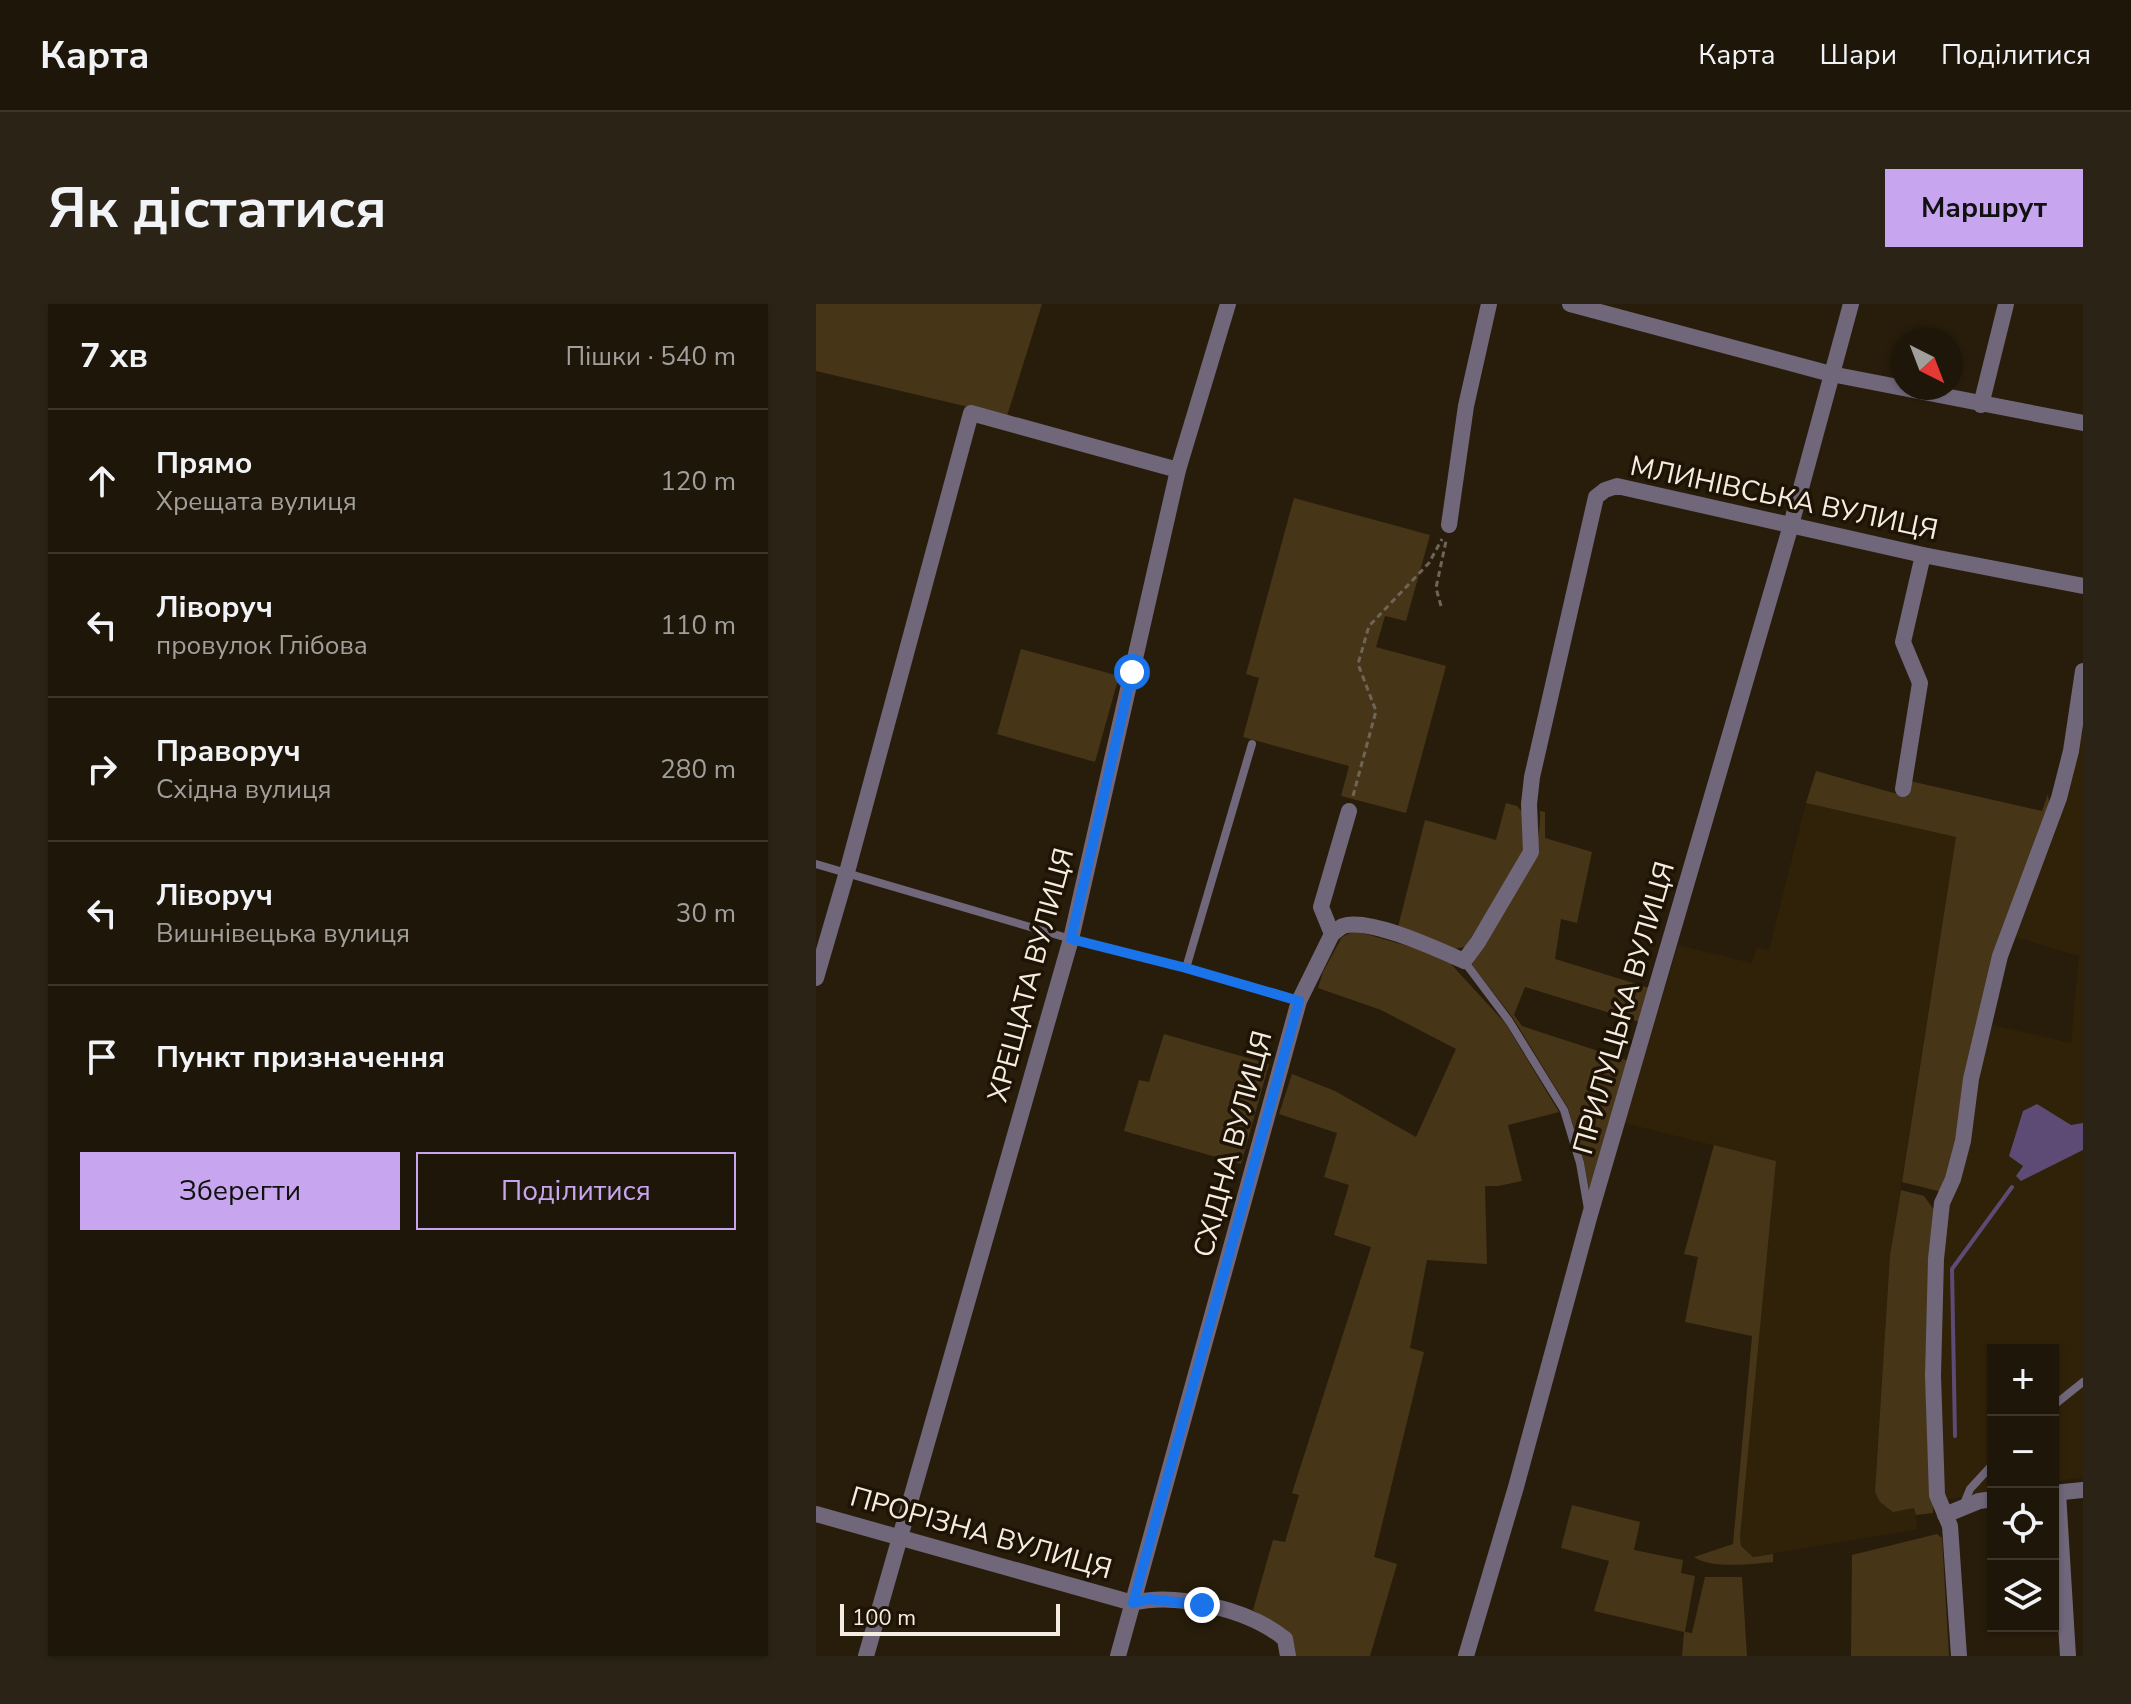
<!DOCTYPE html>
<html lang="uk">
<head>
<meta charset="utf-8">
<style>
  body { margin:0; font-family:"Nunito Sans",sans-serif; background:#2b2316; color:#f1f3f6 }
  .controls { position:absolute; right:24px; bottom:24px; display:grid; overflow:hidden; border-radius:0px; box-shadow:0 2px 6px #0004 }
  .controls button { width:72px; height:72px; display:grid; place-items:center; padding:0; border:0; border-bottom:2px solid #3c3529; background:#1e1608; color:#f1f3f6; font:40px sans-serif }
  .compass { position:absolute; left:1075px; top:24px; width:72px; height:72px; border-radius:50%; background:#1e1608; box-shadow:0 2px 6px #0004; rotate:138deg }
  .scale { position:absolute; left:24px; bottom:20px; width:220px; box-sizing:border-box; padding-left:8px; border:4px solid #f5ede2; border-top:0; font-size:22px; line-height:28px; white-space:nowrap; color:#f5ede2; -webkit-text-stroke:6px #1e1304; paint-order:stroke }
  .stop { position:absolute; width:24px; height:24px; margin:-18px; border:6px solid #1a73e8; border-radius:50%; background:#fff }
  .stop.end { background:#1a73e8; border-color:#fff; box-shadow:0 2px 8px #0008 }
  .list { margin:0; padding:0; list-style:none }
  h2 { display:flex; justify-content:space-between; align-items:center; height:104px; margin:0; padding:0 32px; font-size:34px }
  h2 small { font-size:26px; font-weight:400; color:#a19f9c }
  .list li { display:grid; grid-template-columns:52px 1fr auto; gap:24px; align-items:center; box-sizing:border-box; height:144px; padding:0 32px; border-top:2px solid #3c3529 }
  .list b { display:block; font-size:30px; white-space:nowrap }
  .list p { margin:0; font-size:26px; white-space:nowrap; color:#a19f9c }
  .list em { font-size:26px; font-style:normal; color:#a19f9c }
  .actions { display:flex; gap:16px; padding:24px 32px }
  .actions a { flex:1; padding:18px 0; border:2px solid #c7a6ef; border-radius:0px; text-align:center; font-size:28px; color:#c7a6ef }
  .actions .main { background:#c7a6ef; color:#111 }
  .icon { flex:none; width:44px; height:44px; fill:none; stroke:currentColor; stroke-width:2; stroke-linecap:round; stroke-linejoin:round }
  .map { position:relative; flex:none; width:1267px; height:1352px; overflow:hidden; border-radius:0px }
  header { display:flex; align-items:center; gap:48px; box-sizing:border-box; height:112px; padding:0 40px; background:#1e1608; border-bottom:2px solid #3c3529 }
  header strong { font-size:38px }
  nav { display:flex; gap:44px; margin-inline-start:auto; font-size:28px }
  .intro { display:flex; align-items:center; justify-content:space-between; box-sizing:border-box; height:192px; padding:0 48px }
  h1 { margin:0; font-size:56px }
  .button { padding:20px 36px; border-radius:0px; background:#c7a6ef; color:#111; font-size:28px; font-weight:700 }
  main { display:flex; gap:48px; padding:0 48px }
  aside { flex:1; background:#1e1608; border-radius:0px; box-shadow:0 2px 6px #0004 }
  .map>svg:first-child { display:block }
  .built { fill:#302109 }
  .green { fill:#473518 }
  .water { fill:#5e4b75 }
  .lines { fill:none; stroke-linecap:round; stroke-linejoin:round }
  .stream { stroke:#5e4b75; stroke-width:4 }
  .path { stroke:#6f6556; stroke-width:3; stroke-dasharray:6 4; stroke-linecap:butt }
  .service { stroke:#70677b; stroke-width:8 }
  .minor { stroke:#70677b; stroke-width:16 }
  .route { stroke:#1a73e8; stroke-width:10 }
  .labels { text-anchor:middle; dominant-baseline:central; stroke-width:7; stroke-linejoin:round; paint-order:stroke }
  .street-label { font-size:28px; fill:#f5ede2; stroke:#1e1304 }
</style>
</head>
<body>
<header>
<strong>Карта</strong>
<nav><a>Карта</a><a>Шари</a><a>Поділитися</a></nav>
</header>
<div class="intro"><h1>Як дістатися</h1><a class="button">Маршрут</a></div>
<main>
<aside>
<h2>7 хв<small>Пішки · 540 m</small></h2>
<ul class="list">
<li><svg class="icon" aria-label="ahead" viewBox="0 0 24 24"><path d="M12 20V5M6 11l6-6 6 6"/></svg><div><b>Прямо</b><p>Хрещата вулиця</p></div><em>120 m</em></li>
<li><svg class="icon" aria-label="left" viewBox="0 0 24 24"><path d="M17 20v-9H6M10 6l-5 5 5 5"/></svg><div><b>Ліворуч</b><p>провулок Глібова</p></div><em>110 m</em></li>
<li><svg class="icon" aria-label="right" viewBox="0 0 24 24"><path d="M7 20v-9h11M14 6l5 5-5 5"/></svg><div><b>Праворуч</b><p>Східна вулиця</p></div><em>280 m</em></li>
<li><svg class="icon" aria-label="left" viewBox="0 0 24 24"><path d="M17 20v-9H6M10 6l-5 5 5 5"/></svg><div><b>Ліворуч</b><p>Вишнівецька вулиця</p></div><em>30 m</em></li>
<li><svg class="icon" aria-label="arrive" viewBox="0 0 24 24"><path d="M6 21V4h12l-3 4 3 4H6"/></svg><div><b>Пункт призначення</b></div></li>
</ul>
<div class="actions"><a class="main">Зберегти</a><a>Поділитися</a></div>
</aside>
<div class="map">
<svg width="1267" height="1352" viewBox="0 0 1267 1352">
  <rect width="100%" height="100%" fill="#281d0b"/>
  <g class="built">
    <path d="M1267 427V819L1255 821 1207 862 1205 877 1267 846V1173L1237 1178V1046H1177V1188L1127 1196 1120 1072 1130 900 1172 720 1255 739 1263 652 1196 632 1247 495Z"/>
    <path d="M990 499 1140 533 1074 951 1059 1188 1099 1204 1101 1225 937 1253 925 1242 924 1233 960 857 808 819 862 641 936 659 941 643 953 646Z"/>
  </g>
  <g class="green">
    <path d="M0 0H226L191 112 0 67Z"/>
    <path d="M478 194 614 231 590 317 569 312 560 343 630 362 590 509 525 492 533 462 427 433 443 374 430 370Z"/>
    <path d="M205 345 303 372 279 458 181 430Z"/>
    <path d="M1000 467 1092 493 1094 477 1226 507 1232 490 1234 508 1181 651 1144 836 1126 888 1086 878 1140 533 990 499Z"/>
    <path d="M690 499 701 502 708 510 710 546 649 643 638 645 582 623 609 516 680 536Z"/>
    <path d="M724 507 729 508V534L776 548 761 619 745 615 739 655 837 685 827 719 709 683 698 711 706 722 816 758 774 892 768 858 752 804 697 714 656 661C674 606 727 570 724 507Z"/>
    <path d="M539 627 599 644 634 659 689 719 743 808 692 821 706 877 682 882H669L671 960 611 956 594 1044 608 1048 558 1253 581 1260 554 1352H478L463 1323 437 1306 457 1236 469 1238 483 1191 476 1189 555 943 518 931 533 881 508 873 521 829 463 810 476 770 519 787 600 833 640 745 565 706 502 684 507 668 526 633Z"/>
    <path d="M348 730 453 760 425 860 308 827 323 776 333 778Z"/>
    <path d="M898 841 960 857 924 1233 925 1242 937 1253 957 1250V1258C937 1260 894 1265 878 1253L917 1240 936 1032 869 1018 882 953 868 950Z"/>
    <path d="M1085 886 1108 892 1121 910 1117 1209 1100 1211 1098 1204 1077 1208 1064 1198 1059 1188 1074 951Z"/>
    <path d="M756 1201 824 1218 818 1246 867 1256 865 1269 879 1272 869 1328 876 1329 889 1273H926L931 1352H866L868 1328 778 1307 793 1257 745 1244Z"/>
    <path d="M1121 1230 1126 1234 1133 1352H1035L1036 1251Z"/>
  </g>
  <path class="water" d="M1221 800 1255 821 1267 819V846L1205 877 1200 872 1207 862 1193 852 1207 807Z"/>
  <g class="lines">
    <path class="stream" d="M1139 1132 1136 965 1196 883"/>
    <g class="path">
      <path d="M625 302 620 284 630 237"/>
      <path d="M537 492 560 407 542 360 553 322 613 259 626 235"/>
    </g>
    <g class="service">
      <path d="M0 560 255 635 370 664 482 696"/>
      <path d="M648 657 693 717 748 806 764 859 772 905"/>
      <path d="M370 664 436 440"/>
      <path d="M1237 1102 1267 1078"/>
      <path d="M1147 1202 1154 1185 1177 1160"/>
    </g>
    <g class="minor">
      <path d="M754 0 1015 70 1267 119"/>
      <path d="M1165 101 1190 0"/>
      <path d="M633 221 650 102 673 0"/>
      <path d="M1087 485 1104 379 1087 338 1107 251"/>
      <path d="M516 630C520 627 523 624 527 622 553 613 623 646 648 657L662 638 715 548 713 500 716 473 780 193 789 186 801 182 1107 251 1267 282"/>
      <path d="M0 674 31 568 155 109 362 166"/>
      <path d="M1237 1189 1267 1186"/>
      <path d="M1242 1189 1252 1352"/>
      <path d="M0 1210 317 1299C361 1288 434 1306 469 1335L472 1352"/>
      <path d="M1129 1211 1163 1197 1177 1195"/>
      <path d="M50 1352 255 635 362 166 412 0"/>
      <path d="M302 1352 483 697 516 630 505 603 533 507"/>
      <path d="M650 1352 700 1183 773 914 975 221 1035 0"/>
      <path d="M1143 1352 1134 1222 1121 1191 1117 1072 1120 955 1126 899 1137 875 1147 837 1155 775 1184 652 1243 494 1255 447 1267 367"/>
    </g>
  </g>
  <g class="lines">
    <path class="route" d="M316 368 255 635 370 664 483 697 317 1299 333 1295 386 1301"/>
  </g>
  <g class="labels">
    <g class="street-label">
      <text transform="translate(968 194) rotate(12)">МЛИНІВСЬКА ВУЛИЦЯ</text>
      <text transform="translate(215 671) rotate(-75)">ХРЕЩАТА ВУЛИЦЯ</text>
      <text transform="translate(808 704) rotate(-74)">ПРИЛУЦЬКА ВУЛИЦЯ</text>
      <text transform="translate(417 840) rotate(-75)">СХІДНА ВУЛИЦЯ</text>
      <text transform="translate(165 1229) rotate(16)">ПРОРІЗНА ВУЛИЦЯ</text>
    </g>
  </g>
</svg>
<div class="controls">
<button>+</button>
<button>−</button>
<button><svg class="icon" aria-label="locate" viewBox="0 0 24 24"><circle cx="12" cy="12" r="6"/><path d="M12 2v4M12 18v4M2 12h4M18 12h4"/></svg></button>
<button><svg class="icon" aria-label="layers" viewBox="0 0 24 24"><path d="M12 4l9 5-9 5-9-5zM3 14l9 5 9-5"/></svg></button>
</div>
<svg class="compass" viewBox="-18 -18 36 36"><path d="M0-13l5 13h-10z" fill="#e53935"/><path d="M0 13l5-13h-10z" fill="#a19f9c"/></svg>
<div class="scale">100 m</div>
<div class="stop" style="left:316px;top:368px"></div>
<div class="stop end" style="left:386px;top:1301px"></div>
</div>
</main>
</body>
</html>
